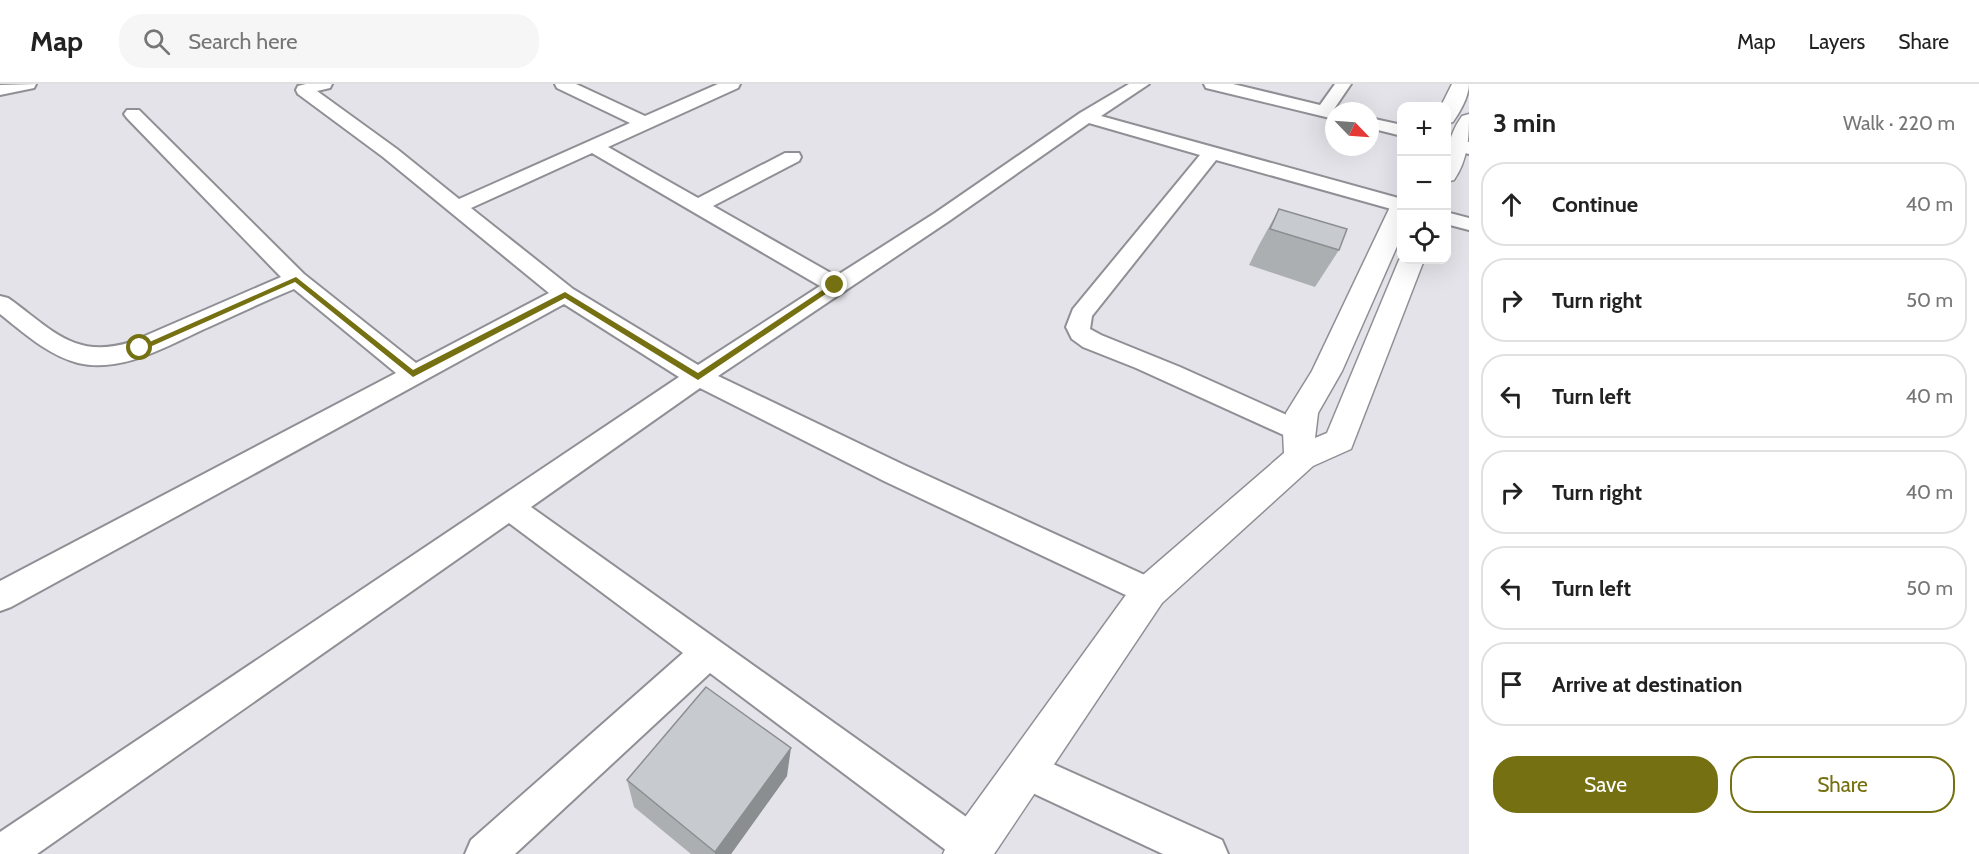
<!DOCTYPE html>
<html lang="en">
<head>
<meta charset="utf-8">
<style>
  body { margin:0; font-family:Cabin,sans-serif; background:#f6f6f6; color:#222 }
  .controls { position:absolute; right:18px; top:18px; display:grid; overflow:hidden; border-radius:12px; box-shadow:0 6px 24px #0002 }
  .controls button { width:54px; height:54px; display:grid; place-items:center; padding:0; border:0; border-bottom:2px solid #e0e0e0; background:#fff; color:#222; font:30px sans-serif }
  .compass { position:absolute; left:1325px; top:18px; width:54px; height:54px; border-radius:50%; background:#fff; box-shadow:0 6px 24px #0002; rotate:115deg }
  .stop { position:absolute; width:18px; height:18px; margin:-14px; border:4px solid #757011; border-radius:50%; background:#fff }
  .stop.end { background:#757011; border-color:#fff; box-shadow:0 2px 6px #0008 }
  .list { margin:0; padding:0; list-style:none }
  h2 { display:flex; justify-content:space-between; align-items:center; height:78px; margin:0; padding:0 24px; font-size:26px }
  h2 small { font-size:20px; font-weight:400; color:#767676 }
  .list li { display:grid; grid-template-columns:39px 1fr auto; gap:18px; align-items:center; box-sizing:border-box; height:84px; margin:0 12px 12px; padding:0 12px; border:2px solid #e0e0e0; border-radius:24px }
  .list b { display:block; font-size:22px; white-space:nowrap }
  .list em { font-size:20px; font-style:normal; color:#767676 }
  .actions { display:flex; gap:12px; padding:18px 24px }
  .actions a { flex:1; padding:14px 0; border:2px solid #757011; border-radius:24px; text-align:center; font-size:21px; color:#757011 }
  .actions .main { background:#757011; color:#fff }
  .icon { flex:none; width:33px; height:33px; fill:none; stroke:currentColor; stroke-width:2; stroke-linecap:round; stroke-linejoin:round }
  .map { position:relative; flex:none; width:1469px; height:770px; overflow:hidden }
  header { display:flex; align-items:center; gap:36px; box-sizing:border-box; height:84px; padding:0 30px; background:#fff; border-bottom:2px solid #e0e0e0 }
  header strong { font-size:28px }
  nav { display:flex; gap:33px; margin-inline-start:auto; font-size:21px }
  .search { width:420px; height:54px; background:#f6f6f6; display:flex; align-items:center; gap:15px; box-sizing:border-box; padding:0 21px; border-radius:24px; color:#767676; font-size:22px }
  main { display:flex }
  aside { flex:1; background:#fff }
  .map>svg:first-child { display:block }
  .lines { fill:none; stroke-linecap:round; stroke-linejoin:round }
  .street-casing { stroke:#8f9095; stroke-width:4 }
  .secondary-casing { stroke:#8f9095; stroke-width:3 }
  .street { fill:#fff; fill-rule:evenodd }
  .secondary { fill:#fff; fill-rule:evenodd }
  .wall { fill:#abafb2 }
  .shaded-wall { fill:#8b8e91 }
  .building { fill:#c7cbcf; stroke:#8b8e91; stroke-width:1.5 }
  .route { fill:#757011 }
</style>
</head>
<body>
<header>
<strong>Map</strong>
<div class="search"><svg class="icon" aria-label="search" viewBox="0 0 24 24"><circle cx="10" cy="10" r="6"/><path d="M15 15l6 6"/></svg>Search here</div>
<nav><a>Map</a><a>Layers</a><a>Share</a></nav>
</header>
<main>
<div class="map">
<svg width="1469" height="770" viewBox="0 0 1469 770">
  <rect width="100%" height="100%" fill="#e3e3e9"/>
  <g class="lines">
    <g class="street-casing">
      <g id="street">
        <path d="M36 0 34 4 0 11V1Z"/>
        <path d="M306 0H332L330 4 317 7 397 65 459 115 630 39 557 4 555 0H576L645 32 718 0H740L738 4 608 63 698 114 785 69H799L801 73 799 77 713 122 836 192 935 129 1080 29 1129 0H1149L1101 32 1402 115V128L1216 76 1092 232 1090 245 1101 251 1180 283 1309 341 1313 348 1309 355 1299 358 1136 284 1083 263 1072 255 1066 243 1073 225 1200 71 1089 39 949 137 718 292 904 381 1160 498 1165 508 1160 518 1149 522 884 397 700 304 531 423 986 747 992 761 988 770H951L710 589 515 770H465L471 756 683 569 509 439 37 770H0V748L679 293 564 220 11 523 0 527V497L396 289 294 205C265 217 237 230 209 243 170 260 123 290 78 279 48 271 24 249 0 230V212L8 214C52 245 74 276 131 258L281 193 127 34 124 30 127 26H139L304 190 416 279 549 209 383 73 298 10 296 6 298 2ZM592 69 820 202 698 281 573 205 471 124Z"/>
        <path d="M1204 0H1233L1320 21 1335 0H1351L1334 25 1341 27H1334V35L1206 4Z"/>
        <path d="M1370 34 1402 41V52L1370 44Z"/>
        <path d="M1446 53 1469 58V70L1446 64Z"/>
        <path d="M1446 128 1469 134V146L1446 140Z"/>
        <path d="M1024 667 1222 756 1228 770H1163L1011 699 1005 686 1011 673Z"/>
      </g>
    </g>
    <g class="secondary-casing">
      <g id="secondary">
        <path d="M1452 0H1469C1469 12 1460 28 1453 38L1446 40V22H1441Z"/>
        <path d="M1469 30C1469 54 1468 75 1454 96L1446 98C1446 73 1447 53 1462 32Z"/>
        <path d="M1402 116V151L1342 287 1318 329 1315 354 1327 349 1399 176 1402 173V176H1424L1351 365 1313 382 1162 519 994 770H943L950 754 1136 497 1284 369 1283 348 1286 329 1312 287 1390 123 1394 118Z"/>
      </g>
    </g>
    <use href="#street" class="street"/>
    <use href="#secondary" class="secondary"/>
  </g>
  <g class="wall">
    <path d="M1279 125 1339 166 1315 203 1249 181 1259 161Z"/>
    <path d="M787 692 731 770H691L634 723 627 696Z"/>
  </g>
  <path class="shaded-wall" d="M791 664 787 692 731 770H715V768Z"/>
  <g class="building">
    <path d="M1279 125 1347 145 1339 166 1270 145Z"/>
    <path d="M706 603 791 664 715 768 627 696Z"/>
  </g>
  <path class="route" d="M296 193 413 286 565 208 698 289 833 199 839 201 698 296 565 214 413 293 295 198 143 266 136 264Z"/>
</svg>
<div class="controls">
<button>+</button>
<button>−</button>
<button><svg class="icon" aria-label="locate" viewBox="0 0 24 24"><circle cx="12" cy="12" r="6"/><path d="M12 2v4M12 18v4M2 12h4M18 12h4"/></svg></button>
</div>
<svg class="compass" viewBox="-18 -18 36 36"><path d="M0-13l5 13h-10z" fill="#e53935"/><path d="M0 13l5-13h-10z" fill="#767676"/></svg>
<div class="stop" style="left:140px;top:264px"></div>
<div class="stop end" style="left:835px;top:201px"></div>
</div>
<aside>
<h2>3 min<small>Walk · 220 m</small></h2>
<ul class="list">
<li><svg class="icon" aria-label="ahead" viewBox="0 0 24 24"><path d="M12 20V5M6 11l6-6 6 6"/></svg><div><b>Continue</b></div><em>40 m</em></li>
<li><svg class="icon" aria-label="right" viewBox="0 0 24 24"><path d="M7 20v-9h11M14 6l5 5-5 5"/></svg><div><b>Turn right</b></div><em>50 m</em></li>
<li><svg class="icon" aria-label="left" viewBox="0 0 24 24"><path d="M17 20v-9H6M10 6l-5 5 5 5"/></svg><div><b>Turn left</b></div><em>40 m</em></li>
<li><svg class="icon" aria-label="right" viewBox="0 0 24 24"><path d="M7 20v-9h11M14 6l5 5-5 5"/></svg><div><b>Turn right</b></div><em>40 m</em></li>
<li><svg class="icon" aria-label="left" viewBox="0 0 24 24"><path d="M17 20v-9H6M10 6l-5 5 5 5"/></svg><div><b>Turn left</b></div><em>50 m</em></li>
<li><svg class="icon" aria-label="arrive" viewBox="0 0 24 24"><path d="M6 21V4h12l-3 4 3 4H6"/></svg><div><b>Arrive at destination</b></div></li>
</ul>
<div class="actions"><a class="main">Save</a><a>Share</a></div>
</aside>
</main>
</body>
</html>
